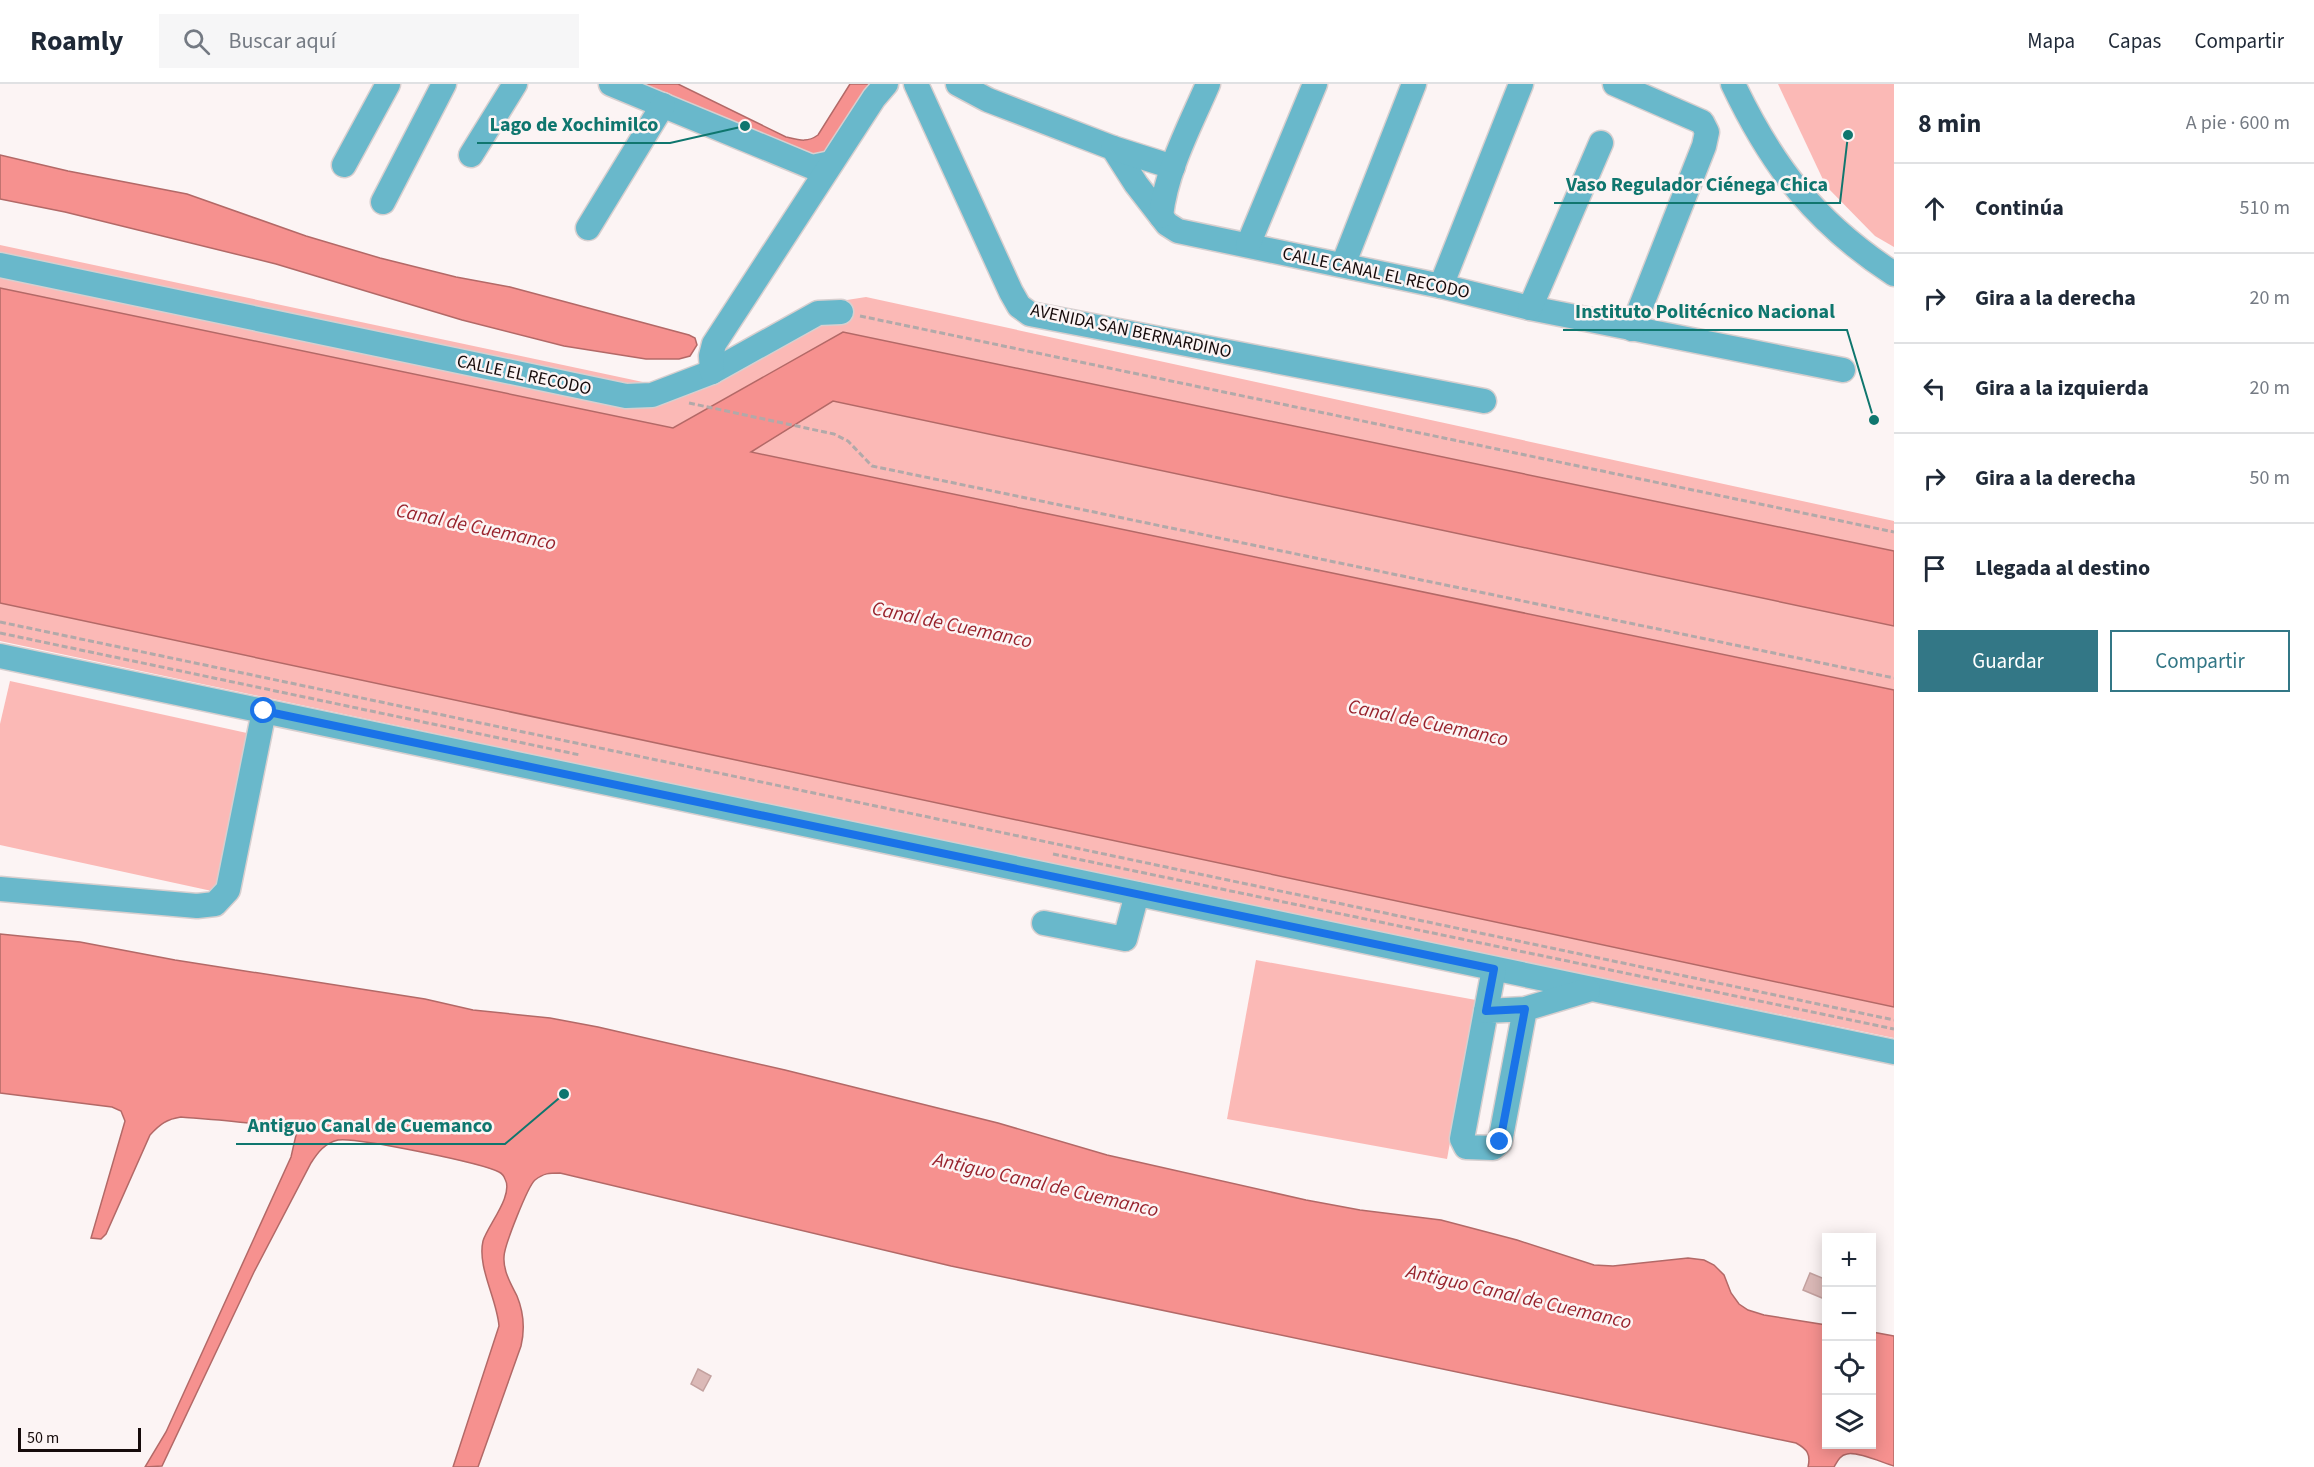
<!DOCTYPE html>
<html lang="es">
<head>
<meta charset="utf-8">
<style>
  body { margin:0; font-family:"Source Sans 3",sans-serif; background:#f6f6f7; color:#1f2937 }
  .controls { position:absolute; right:18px; bottom:18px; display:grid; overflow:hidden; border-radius:0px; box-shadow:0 3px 15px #0003 }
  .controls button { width:54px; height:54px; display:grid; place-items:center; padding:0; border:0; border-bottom:2px solid #e0e1e3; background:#fff; color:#1f2937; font:30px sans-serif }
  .scale { position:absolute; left:18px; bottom:15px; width:123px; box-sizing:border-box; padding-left:6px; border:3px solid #160b0b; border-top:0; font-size:16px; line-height:21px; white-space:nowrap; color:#160b0b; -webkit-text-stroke:4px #fcf4f4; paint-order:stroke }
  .stop { position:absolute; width:18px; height:18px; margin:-14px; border:4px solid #1a73e8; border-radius:50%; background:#fff }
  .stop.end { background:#1a73e8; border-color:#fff; box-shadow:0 2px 6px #0008 }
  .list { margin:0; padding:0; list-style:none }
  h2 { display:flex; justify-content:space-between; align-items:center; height:78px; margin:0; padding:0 24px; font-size:26px }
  h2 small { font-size:20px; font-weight:400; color:#747a83 }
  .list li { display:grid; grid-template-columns:39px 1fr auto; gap:18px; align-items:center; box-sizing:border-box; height:90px; padding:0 24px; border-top:2px solid #e0e1e3 }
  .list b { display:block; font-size:22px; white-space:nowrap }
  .list em { font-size:20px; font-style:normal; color:#747a83 }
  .actions { display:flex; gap:12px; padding:18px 24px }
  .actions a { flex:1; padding:14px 0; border:2px solid #337786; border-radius:0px; text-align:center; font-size:21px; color:#337786 }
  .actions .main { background:#337786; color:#fff }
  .icon { flex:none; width:33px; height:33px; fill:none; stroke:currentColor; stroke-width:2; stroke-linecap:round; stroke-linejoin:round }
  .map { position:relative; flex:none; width:1894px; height:1383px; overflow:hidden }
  header { display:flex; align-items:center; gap:36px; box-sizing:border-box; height:84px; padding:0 30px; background:#fff; border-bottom:2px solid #e0e1e3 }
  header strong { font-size:28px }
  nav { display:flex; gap:33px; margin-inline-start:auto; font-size:21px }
  .search { width:420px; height:54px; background:#f6f6f7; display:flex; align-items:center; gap:15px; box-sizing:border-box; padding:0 21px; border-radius:0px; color:#747a83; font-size:22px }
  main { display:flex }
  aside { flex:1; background:#fff }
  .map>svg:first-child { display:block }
  .green { fill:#fbb9b6 }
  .water { fill:#f6918f; stroke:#b36967; stroke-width:1.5 }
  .building { fill:#dbb9b7; stroke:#c3a19f; stroke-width:1.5 }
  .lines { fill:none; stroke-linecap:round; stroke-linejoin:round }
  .minor-casing { stroke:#d7cfcf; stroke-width:27 }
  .path { stroke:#b2a9a9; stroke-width:3; stroke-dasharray:6 3; stroke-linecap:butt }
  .minor { stroke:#69b8cb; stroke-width:24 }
  .route { stroke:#1a73e8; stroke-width:8 }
  .labels { text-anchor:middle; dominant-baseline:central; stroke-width:5; stroke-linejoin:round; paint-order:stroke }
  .street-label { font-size:18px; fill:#160b0b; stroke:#fcf4f4 }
  .water-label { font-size:20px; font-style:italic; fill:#98232d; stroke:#fcf4f4 }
  .leader { fill:none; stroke:#0f766e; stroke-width:2 }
  .callout-dot { fill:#0f766e; stroke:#fcf4f4; stroke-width:2 }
  .callout-label { font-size:20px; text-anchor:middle; font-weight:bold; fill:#0f766e; stroke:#fcf4f4; stroke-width:5; stroke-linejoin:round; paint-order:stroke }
</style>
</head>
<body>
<header>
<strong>Roamly</strong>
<div class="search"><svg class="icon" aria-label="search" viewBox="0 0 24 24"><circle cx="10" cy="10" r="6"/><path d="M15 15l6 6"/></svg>Buscar aquí</div>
<nav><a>Mapa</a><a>Capas</a><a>Compartir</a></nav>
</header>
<main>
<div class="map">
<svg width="1894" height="1383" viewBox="0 0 1894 1383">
  <rect width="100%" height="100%" fill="#fcf4f4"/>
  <g class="green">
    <path d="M1778 0H1894V163L1875 152 1826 102Z"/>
    <path d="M0 161 671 304 834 218 866 213 1894 437V954L1035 777 0 557Z"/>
    <path d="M10 597 256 651 221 809 0 761V640Z"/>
    <path d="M1256 876 1476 916 1447 1075 1227 1035Z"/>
  </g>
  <g class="water">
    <path d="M626 0H678L786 53C799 56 807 59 818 51L850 0H875L820 73Z"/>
    <path d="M0 71 68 87 187 110 306 152 380 174 456 193 510 203 689 251 695 254 697 261 690 272 679 275H646L564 262 462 236 276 180 65 128 0 115Z"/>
    <path d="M0 204 673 344 843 248 1894 467V542L833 317 751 368 1894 606V923L0 519Z"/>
    <path d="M0 850 80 858 175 876 425 915 473 926 550 934 598 943 785 986 998 1039 1107 1071 1306 1116 1360 1126 1441 1136 1517 1156 1594 1181 1613 1182 1688 1174 1704 1176 1714 1181 1724 1191 1731 1209 1739 1220 1748 1226 1764 1231 1826 1241V1360H1872V1248L1894 1252V1382C1883 1379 1857 1367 1847 1370 1840 1371 1837 1378 1834 1383H1808C1811 1370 1807 1365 1796 1359L951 1182 560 1089C549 1089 544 1089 535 1096 528 1102 504 1162 504 1173 503 1187 511 1200 517 1212 524 1229 525 1245 521 1262L478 1383H453L499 1242C497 1215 477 1183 483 1157 488 1141 514 1111 505 1095 504 1092 501 1089 499 1088 482 1079 356 1053 338 1056 325 1059 318 1068 311 1079L254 1188 162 1382 145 1383 166 1348 291 1073 296 1051C281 1039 204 1035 181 1033 167 1035 160 1040 150 1051L106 1150 101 1155 91 1154 125 1037 121 1027 112 1023 0 1009Z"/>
  </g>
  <g class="building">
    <path d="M1810 1189 1827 1196V1216L1803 1206Z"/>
    <path d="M698 1285 711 1292 703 1307 691 1300Z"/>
  </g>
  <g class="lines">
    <g class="minor-casing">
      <g id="minor">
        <path d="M611 0 812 83 831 79"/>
        <path d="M916 0 1011 208 1019 222 1030 230 1484 317"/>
        <path d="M958 0 988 16 1113 64 1136 100 1167 140 1178 147 1441 202 1530 224 1843 286"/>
        <path d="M1615 0 1702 38 1707 48 1704 62 1632 245"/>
        <path d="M1733 0C1773 84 1816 139 1894 190"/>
        <path d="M1113 64 1173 83"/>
        <path d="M471 71 515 0"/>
        <path d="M344 81 388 0"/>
        <path d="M383 118 444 0"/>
        <path d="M1161 132C1166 86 1190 42 1208 0"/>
        <path d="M588 144 663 21"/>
        <path d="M1248 161 1315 0"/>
        <path d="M0 181 626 312 652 311 712 288 818 229 841 228"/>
        <path d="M1343 181 1414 0"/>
        <path d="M1441 202 1521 0"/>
        <path d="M1530 224 1601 59"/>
        <path d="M712 288 711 272 714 260 874 14 886 0"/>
        <path d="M0 572 1894 968"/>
        <path d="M0 805 197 822 215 820 228 806 264 627"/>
        <path d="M1044 839 1125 855 1137 810"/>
        <path d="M1525 925 1500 1058 1493 1064 1466 1063 1462 1055 1486 927 1525 925 1588 906"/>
        <path d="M1486 927 1494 885"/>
      </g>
    </g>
    <g class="path">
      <path d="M860 232 1894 448"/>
      <path d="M689 319 834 350 848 357 872 382 1894 594"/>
      <path d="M0 538 1894 936"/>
      <path d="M0 549 580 671"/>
      <path d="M1053 770 1894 945"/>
    </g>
    <use href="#minor" class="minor"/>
  </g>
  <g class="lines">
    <path class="route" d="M264 627 1494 885 1486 927 1525 925 1500 1058"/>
  </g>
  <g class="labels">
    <g class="street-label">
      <text transform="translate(1376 189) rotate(12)">CALLE CANAL EL RECODO</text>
      <text transform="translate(1131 247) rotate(12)">AVENIDA SAN BERNARDINO</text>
      <text transform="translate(524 291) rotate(12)">CALLE EL RECODO</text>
    </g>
    <g class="water-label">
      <text transform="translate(476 443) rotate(12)">Canal de Cuemanco</text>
      <text transform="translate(952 541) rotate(12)">Canal de Cuemanco</text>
      <text transform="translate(1428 639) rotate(12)">Canal de Cuemanco</text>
      <text transform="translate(1046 1101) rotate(13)">Antiguo Canal de Cuemanco</text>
      <text transform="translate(1519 1213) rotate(13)">Antiguo Canal de Cuemanco</text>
    </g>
  </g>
  <path class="leader" d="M745 42L670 59H477M1848 51L1840 119H1554M1874 336L1847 246H1563M564 1010L505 1060H236"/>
  <g class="callout-dot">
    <circle cx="745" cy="42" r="6"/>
    <circle cx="1848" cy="51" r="6"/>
    <circle cx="1874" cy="336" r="6"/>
    <circle cx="564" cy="1010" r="6"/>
  </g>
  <g class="callout-label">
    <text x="574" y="47">Lago de Xochimilco</text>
    <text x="1697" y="107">Vaso Regulador Ciénega Chica</text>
    <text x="1705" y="234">Instituto Politécnico Nacional</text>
    <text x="370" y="1048">Antiguo Canal de Cuemanco</text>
  </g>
</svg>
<div class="controls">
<button>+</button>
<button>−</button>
<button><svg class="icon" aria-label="locate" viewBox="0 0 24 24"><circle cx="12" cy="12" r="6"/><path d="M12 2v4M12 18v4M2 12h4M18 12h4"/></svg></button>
<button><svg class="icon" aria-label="layers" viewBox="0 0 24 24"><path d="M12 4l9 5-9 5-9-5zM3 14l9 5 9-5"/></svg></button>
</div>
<div class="scale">50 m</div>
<div class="stop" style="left:264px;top:627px"></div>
<div class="stop end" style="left:1500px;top:1058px"></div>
</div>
<aside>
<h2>8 min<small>A pie · 600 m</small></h2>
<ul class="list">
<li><svg class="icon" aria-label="ahead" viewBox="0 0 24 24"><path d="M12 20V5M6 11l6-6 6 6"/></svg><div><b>Continúa</b></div><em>510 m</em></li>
<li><svg class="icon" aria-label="right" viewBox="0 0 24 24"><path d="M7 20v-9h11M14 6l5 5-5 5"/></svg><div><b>Gira a la derecha</b></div><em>20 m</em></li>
<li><svg class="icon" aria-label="left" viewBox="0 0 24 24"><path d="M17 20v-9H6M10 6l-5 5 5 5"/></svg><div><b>Gira a la izquierda</b></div><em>20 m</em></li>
<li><svg class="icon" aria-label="right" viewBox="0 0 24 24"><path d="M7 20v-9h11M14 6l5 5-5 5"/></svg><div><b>Gira a la derecha</b></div><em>50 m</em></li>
<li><svg class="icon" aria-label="arrive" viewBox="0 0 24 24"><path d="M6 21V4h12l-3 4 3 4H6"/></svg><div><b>Llegada al destino</b></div></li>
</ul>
<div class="actions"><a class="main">Guardar</a><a>Compartir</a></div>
</aside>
</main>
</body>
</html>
